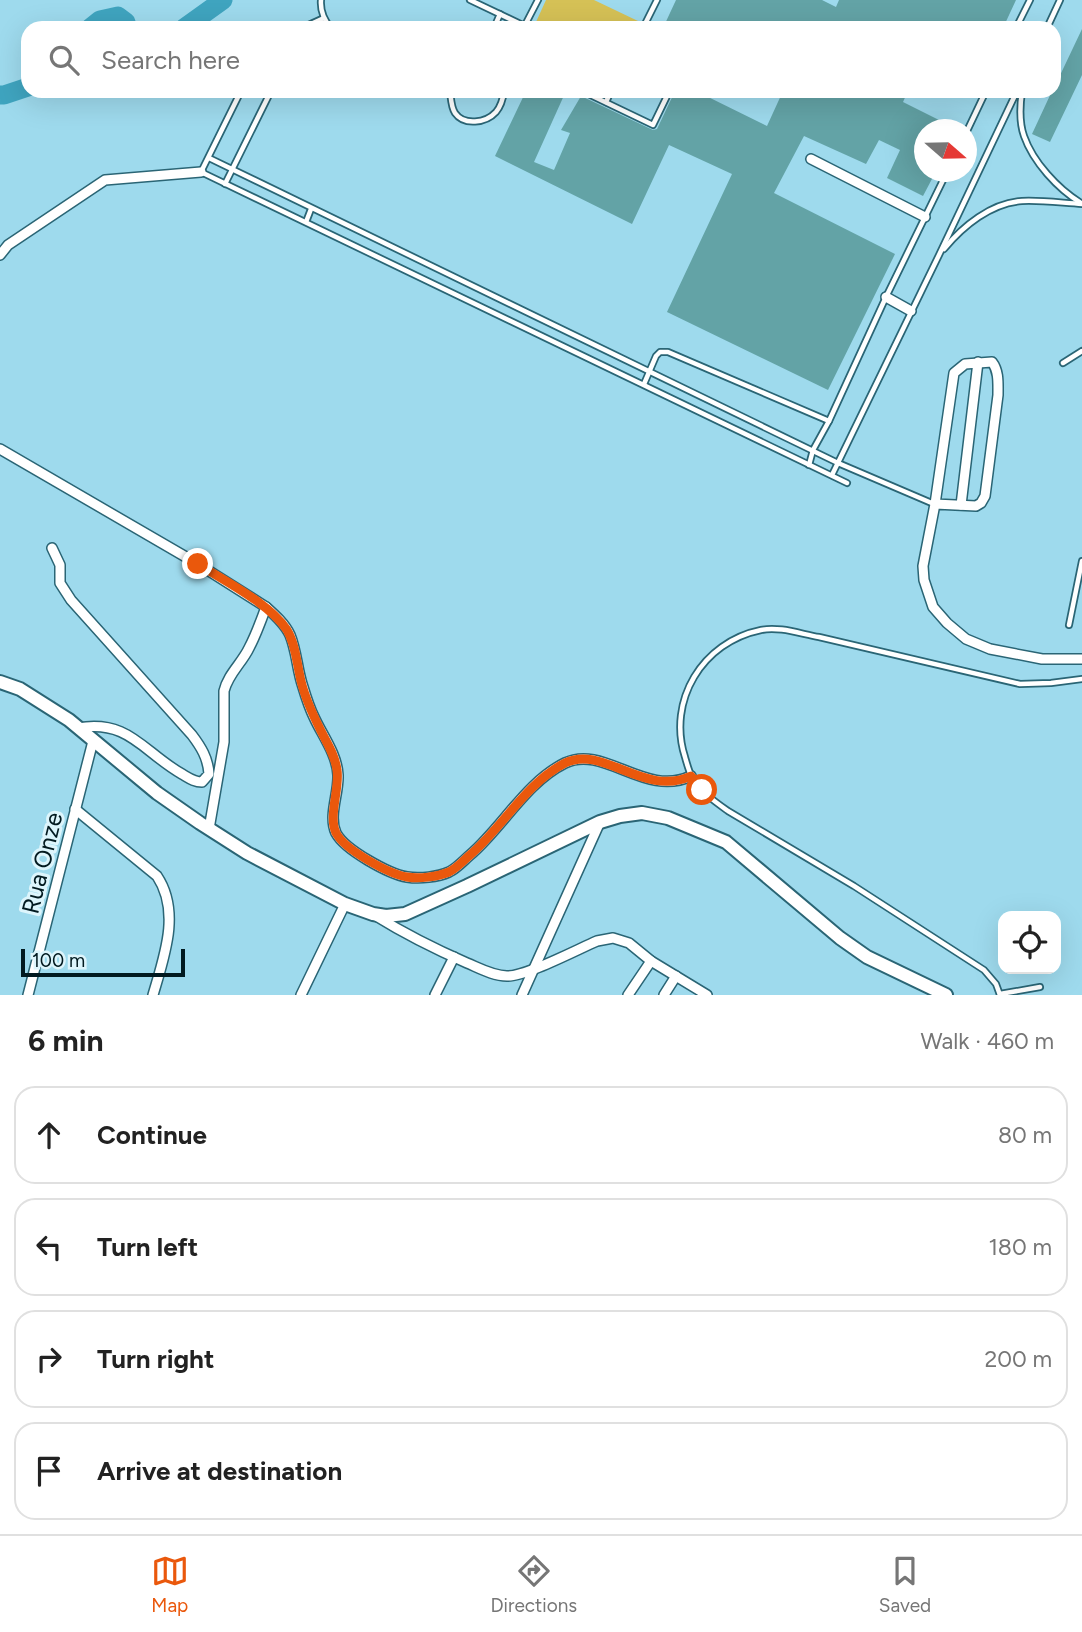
<!DOCTYPE html>
<html lang="en">
<head>
<meta charset="utf-8">
<style>
  body { margin:0; font-family:Figtree,sans-serif; background:#f6f6f6; color:#222 }
  .controls { position:absolute; right:21px; bottom:21px; display:grid; overflow:hidden; border-radius:14px; box-shadow:0 7px 28px #0002 }
  .controls button { width:63px; height:63px; display:grid; place-items:center; padding:0; border:0; border-bottom:2px solid #e0e0e0; background:#fff; color:#222; font:35px sans-serif }
  .compass { position:absolute; left:914px; top:119px; width:63px; height:63px; border-radius:50%; background:#fff; box-shadow:0 7px 28px #0002; rotate:110deg }
  .scale { position:absolute; left:21px; bottom:18px; width:164px; box-sizing:border-box; padding-left:7px; border:4px solid #021a20; border-top:0; font-size:19px; line-height:24px; white-space:nowrap; color:#021a20; -webkit-text-stroke:5px #ddf5fc; paint-order:stroke }
  .stop { position:absolute; width:21px; height:21px; margin:-16px; border:5px solid #ea580c; border-radius:50%; background:#fff }
  .stop.end { background:#ea580c; border-color:#fff; box-shadow:0 2px 7px #0008 }
  .list { margin:0; padding:0; list-style:none }
  h2 { display:flex; justify-content:space-between; align-items:center; height:91px; margin:0; padding:0 28px; font-size:30px }
  h2 small { font-size:23px; font-weight:400; color:#767676 }
  .list li { display:grid; grid-template-columns:46px 1fr auto; gap:21px; align-items:center; box-sizing:border-box; height:98px; margin:0 14px 14px; padding:0 14px; border:2px solid #e0e0e0; border-radius:21px }
  .list b { display:block; font-size:26px; white-space:nowrap }
  .list em { font-size:23px; font-style:normal; color:#767676 }
  .icon { flex:none; width:38px; height:38px; fill:none; stroke:currentColor; stroke-width:2; stroke-linecap:round; stroke-linejoin:round }
  .map { position:relative; flex:none; width:1082px; height:995px; overflow:hidden }
  .search { position:absolute; background:#fff; box-shadow:0 7px 28px #0002; left:21px; right:21px; top:21px; height:77px; display:flex; align-items:center; gap:18px; box-sizing:border-box; padding:0 24px; border-radius:21px; color:#767676; font-size:26px }
  .sheet { height:539px; background:#fff }
  nav { display:flex; justify-content:space-around; align-items:center; box-sizing:border-box; height:98px; border-top:2px solid #e0e0e0; background:#fff; font-size:19px; color:#767676 }
  nav a { display:grid; justify-items:center; gap:4px }
  nav .on { color:#ea580c }
  .map>svg:first-child { display:block }
  .green { fill:#d5c156 }
  .lines { fill:none; stroke-linecap:round; stroke-linejoin:round }
  .river { stroke:#3fa4bf; stroke-width:19 }
  .building { fill:#63a3a6 }
  .lane-casing { stroke:#2a6575; stroke-width:8 }
  .street-casing { stroke:#2a6575; stroke-width:12 }
  .secondary-casing { stroke:#2a6575; stroke-width:16 }
  .lane { stroke:#fff; stroke-width:4.5 }
  .street { stroke:#fff; stroke-width:9 }
  .secondary { stroke:#fff; stroke-width:12 }
  .route { stroke:#ea580c; stroke-width:9 }
  .labels { text-anchor:middle; dominant-baseline:central; stroke-width:6; stroke-linejoin:round; paint-order:stroke }
  .street-label { font-size:24px; fill:#021a20; stroke:#ddf5fc }
</style>
</head>
<body>
<div class="map">
<svg width="1082" height="995" viewBox="0 0 1082 995">
  <rect width="100%" height="100%" fill="#9edaed"/>
  <path class="green" d="M546 0H594L638 21 635 28H548L536 22Z"/>
  <g class="lines">
    <g class="river">
      <path d="M90 28 100 20 118 16 126 22 127 28"/>
      <path d="M184 28 223 0"/>
      <path d="M0 95H4L28 87"/>
    </g>
  </g>
  <g class="building">
    <path d="M676 0H822L836 7 839 0H1016L1003 28H725L718 25 717 28H663Z"/>
    <path d="M1082 29V75L1050 142 1032 134 1052 91H1054V88Z"/>
    <path d="M526 91H566L534 162 554 170 570 133 561 130 581 96 653 130 657 129 675 91H696L767 126 783 91H908L903 102 945 123 942 130H925V173L933 177 923 196 887 178 900 150 879 140 866 164 804 136 774 193 895 254 828 390 667 312 732 174 669 145 632 224 495 156Z"/>
  </g>
  <g class="lines">
    <g class="lane-casing">
      <g id="lane">
        <path d="M321 0C320 12 324 20 331 28"/>
        <path d="M470 0 529 28"/>
        <path d="M524 27 538 0"/>
        <path d="M302 28 324 18"/>
        <path d="M494 28 500 14"/>
        <path d="M643 28 657 0"/>
        <path d="M1016 28 1030 0"/>
        <path d="M1047 28 1060 0"/>
        <path d="M241 91 201 172 847 483"/>
        <path d="M450 91C451 98 451 107 455 113 464 126 486 123 496 112 501 106 503 99 504 91"/>
        <path d="M582 91 653 125 668 94 663 91"/>
        <path d="M1022 91C1020 105 1019 122 1024 136 1033 162 1058 189 1081 203"/>
        <path d="M606 102 611 91"/>
        <path d="M967 131 986 91"/>
        <path d="M209 158 838 463 934 504"/>
        <path d="M225 184 271 91"/>
        <path d="M306 222 311 209"/>
        <path d="M944 249C963 226 991 203 1022 201 1041 200 1063 203 1082 204"/>
        <path d="M1063 363 1082 351"/>
        <path d="M644 384 656 356 660 352H668L829 421"/>
        <path d="M809 465 813 450 829 421 886 297 947 172"/>
        <path d="M832 475 939 255 1017 91"/>
        <path d="M1069 625 1082 561"/>
        <path d="M1000 994 1040 987"/>
        <path d="M1000 995 996 984 984 970 854 886 728 811C714 801 701 792 692 777 689 772 687 764 685 757 667 701 702 642 761 630 779 626 801 634 819 637L1020 684 1051 683 1082 679"/>
      </g>
    </g>
    <g class="street-casing">
      <g id="street">
        <path d="M811 159 925 217"/>
        <path d="M0 255 8 245 105 180 201 172"/>
        <path d="M886 297 911 311"/>
        <path d="M0 449 198 564 266 607C261 621 256 635 249 648 242 663 228 674 224 691V742L209 829"/>
        <path d="M935 504 976 506 981 503 985 496 998 395C998 383 999 371 992 362L965 364 954 373 935 504 923 566 924 580 933 607 947 623 966 639 990 649 1042 659H1082"/>
        <path d="M961 505 978 362"/>
        <path d="M52 548 60 565V583L71 600 192 735C201 747 208 758 209 774L202 782C194 782 189 778 182 774 143 752 129 719 78 728"/>
        <path d="M266 607C275 615 285 624 290 635 297 652 297 670 303 687 306 697 309 707 314 717 322 735 337 754 338 775 339 793 328 816 336 833 345 850 389 874 407 877 420 879 438 877 449 872 457 868 463 861 470 855 502 828 526 782 565 763 604 744 645 798 691 776"/>
        <path d="M75 809 157 876C181 912 164 957 153 995"/>
        <path d="M376 916C405 934 435 949 467 963 479 968 493 976 507 976 525 977 578 949 597 941L613 938 629 943 651 961 707 995"/>
        <path d="M28 995 93 741"/>
        <path d="M301 995 345 904"/>
        <path d="M435 995 454 957"/>
        <path d="M522 995 600 822"/>
        <path d="M628 995 651 961"/>
        <path d="M664 995 676 976"/>
      </g>
    </g>
    <g class="secondary-casing">
      <path id="secondary" d="M0 682 20 689 69 720 157 793 200 823 247 853 345 904 373 914 386 916 405 914 467 886 600 822 620 816 642 813 668 818 726 842 840 938 867 957 946 995"/>
    </g>
    <use href="#lane" class="lane"/>
    <use href="#street" class="street"/>
    <use href="#secondary" class="secondary"/>
  </g>
  <g class="lines">
    <path class="route" d="M198 564C225 581 270 604 287 630 296 645 297 665 301 681 305 698 313 715 321 731 327 743 335 755 337 770 340 788 328 816 336 833 345 850 389 874 407 877 419 879 437 877 449 872 457 868 463 861 470 855 502 828 526 783 565 763 603 744 644 798 691 776L702 790"/>
  </g>
  <g class="labels">
    <g class="street-label">
      <text transform="translate(42 863) rotate(-76)">Rua Onze</text>
    </g>
  </g>
</svg>
<div class="controls">
<button><svg class="icon" aria-label="locate" viewBox="0 0 24 24"><circle cx="12" cy="12" r="6"/><path d="M12 2v4M12 18v4M2 12h4M18 12h4"/></svg></button>
</div>
<svg class="compass" viewBox="-18 -18 36 36"><path d="M0-13l5 13h-10z" fill="#e53935"/><path d="M0 13l5-13h-10z" fill="#767676"/></svg>
<div class="scale">100 m</div>
<div class="stop" style="left:702px;top:790px"></div>
<div class="stop end" style="left:198px;top:564px"></div>
<div class="search"><svg class="icon" aria-label="search" viewBox="0 0 24 24"><circle cx="10" cy="10" r="6"/><path d="M15 15l6 6"/></svg>Search here</div>
</div>
<section class="sheet">
<h2>6 min<small>Walk · 460 m</small></h2>
<ul class="list">
<li><svg class="icon" aria-label="ahead" viewBox="0 0 24 24"><path d="M12 20V5M6 11l6-6 6 6"/></svg><div><b>Continue</b></div><em>80 m</em></li>
<li><svg class="icon" aria-label="left" viewBox="0 0 24 24"><path d="M17 20v-9H6M10 6l-5 5 5 5"/></svg><div><b>Turn left</b></div><em>180 m</em></li>
<li><svg class="icon" aria-label="right" viewBox="0 0 24 24"><path d="M7 20v-9h11M14 6l5 5-5 5"/></svg><div><b>Turn right</b></div><em>200 m</em></li>
<li><svg class="icon" aria-label="arrive" viewBox="0 0 24 24"><path d="M6 21V4h12l-3 4 3 4H6"/></svg><div><b>Arrive at destination</b></div></li>
</ul>
</section>
<nav>
<a class="on"><svg class="icon" aria-label="map" viewBox="0 0 24 24"><path d="M3 6l6-2 6 2 6-2v14l-6 2-6-2-6 2zM9 4v14M15 6v14"/></svg>Map</a>
<a><svg class="icon" aria-label="directions" viewBox="0 0 24 24"><path d="M12 3l9 9-9 9-9-9zM9 14v-3h6M13 9l2 2-2 2"/></svg>Directions</a>
<a><svg class="icon" aria-label="saved" viewBox="0 0 24 24"><path d="M7 4h10v16l-5-4-5 4z"/></svg>Saved</a>
</nav>
</body>
</html>
